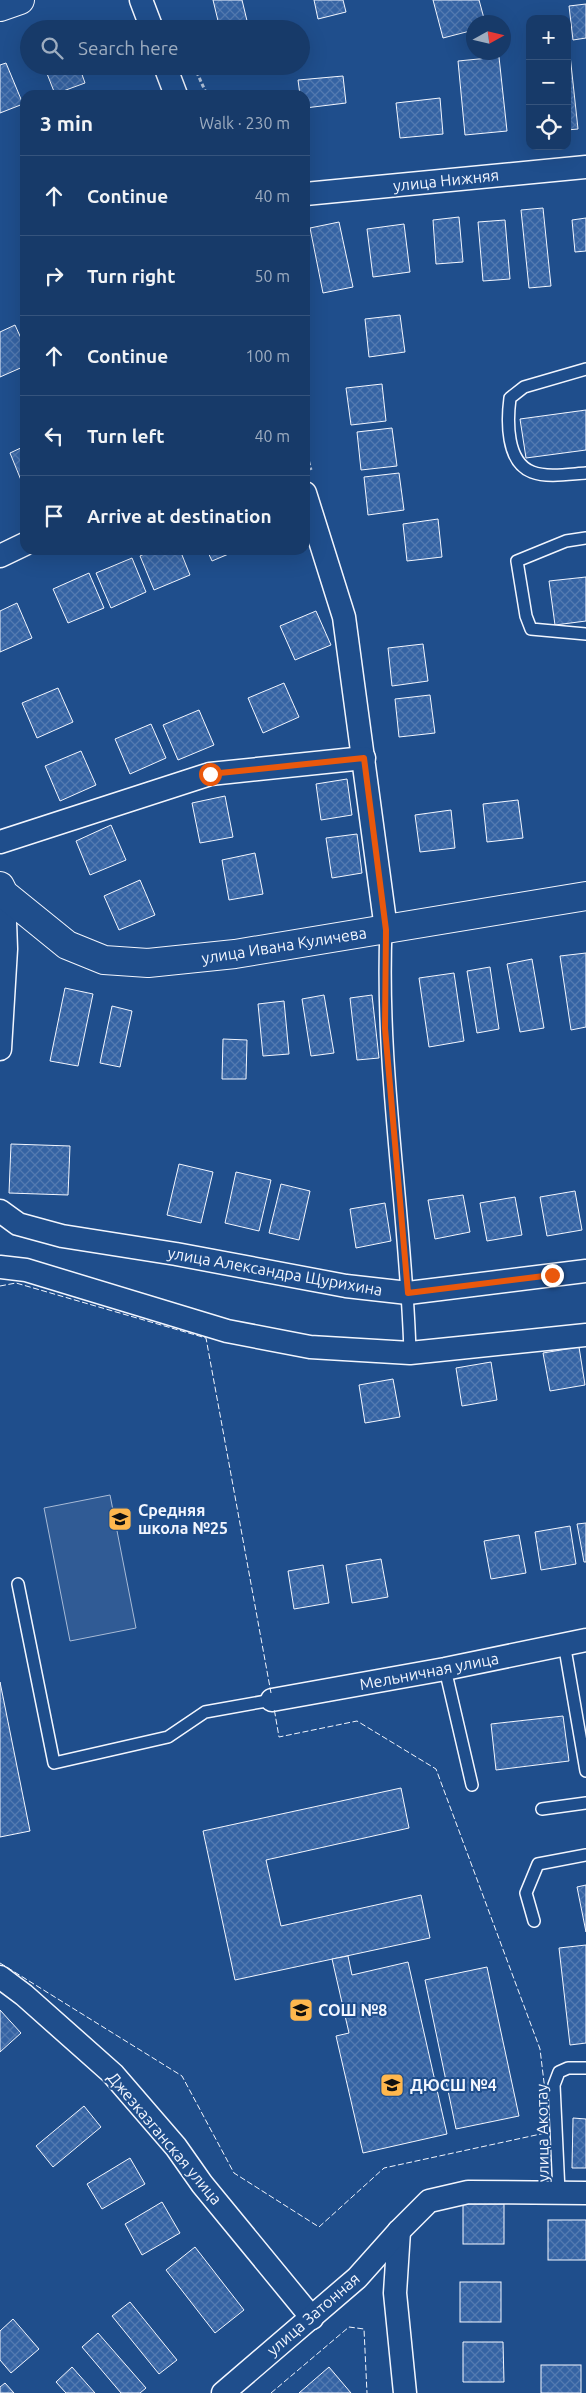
<!DOCTYPE html>
<html lang="en">
<head>
<meta charset="utf-8">
<style>
  body { margin:0; font-family:Ubuntu,sans-serif; background:#244571; color:#f1f3f6 }
  .controls { position:absolute; right:15px; top:15px; display:grid; overflow:hidden; border-radius:10px; box-shadow:0 5px 20px #0002 }
  .controls button { width:45px; height:45px; display:grid; place-items:center; padding:0; border:0; border-bottom:1px solid #36547d; background:#173a69; color:#f1f3f6; font:25px sans-serif }
  .compass { position:absolute; left:466px; top:15px; width:45px; height:45px; border-radius:50%; background:#173a69; box-shadow:0 5px 20px #0002; rotate:82deg }
  .stop { position:absolute; width:15px; height:15px; margin:-11px; border:4px solid #ea580c; border-radius:50%; background:#fff }
  .stop.end { background:#ea580c; border-color:#fff; box-shadow:0 1px 5px #0008 }
  .list { margin:0; padding:0; list-style:none }
  h2 { display:flex; justify-content:space-between; align-items:center; height:65px; margin:0; padding:0 20px; font-size:21px }
  h2 small { font-size:16px; font-weight:400; color:#9eadc0 }
  .list li { display:grid; grid-template-columns:32px 1fr auto; gap:15px; align-items:center; box-sizing:border-box; height:80px; padding:0 20px; border-top:1px solid #36547d }
  .list b { display:block; font-size:19px; white-space:nowrap }
  .list em { font-size:16px; font-style:normal; color:#9eadc0 }
  .icon { flex:none; width:28px; height:28px; fill:none; stroke:currentColor; stroke-width:2; stroke-linecap:round; stroke-linejoin:round }
  .map { position:relative; flex:none; width:586px; height:2393px; overflow:hidden }
  .search { position:absolute; background:#173a69; box-shadow:0 5px 20px #0002; left:20px; top:20px; width:290px; height:55px; display:flex; align-items:center; gap:12px; box-sizing:border-box; padding:0 18px; border-radius:28px; color:#9eadc0; font-size:19px }
  .panel { position:absolute; background:#173a69; box-shadow:0 5px 20px #0002; left:20px; top:90px; width:290px; height:465px; border-radius:15px }
  .map>svg:first-child { display:block }
  .grass { fill:#305b95; stroke:#a8bbd7 }
  .building { fill:url(#building-cross-hatch); stroke:#f2f6ff }
  .lines { fill:none; stroke-linecap:round; stroke-linejoin:round }
  .lane-casing { stroke:#f2f6ff; stroke-width:14 }
  .street-casing { stroke:#f2f6ff; stroke-width:25 }
  .secondary-casing { stroke:#f2f6ff; stroke-width:30 }
  .primary-casing { stroke:#f2f6ff; stroke-width:30 }
  .path { stroke:#b3c4dc; stroke-width:3; stroke-dasharray:4 2.5; stroke-linecap:butt }
  .lane { stroke:#1f4e8c; stroke-width:11 }
  .street { stroke:#1f4e8c; stroke-width:22 }
  .secondary { stroke:#1f4e8c; stroke-width:28 }
  .primary { stroke:#1f4e8c; stroke-width:28 }
  .fence { stroke:#f2f6ff; stroke-width:1; stroke-dasharray:6 2.5; stroke-linecap:butt }
  .route { stroke:#ea580c; stroke-width:6 }
  .labels { text-anchor:middle; dominant-baseline:central; stroke-width:4; stroke-linejoin:round; paint-order:stroke }
  .street-label { font-size:16px; fill:#f2f6ff; stroke:#1f4e8c }
  .poi-label { font-size:16px; font-weight:bold; fill:#f2f6ff; stroke:#1f4e8c; text-anchor:start }
</style>
</head>
<body>
<div class="map">
<svg width="586" height="2393" viewBox="0 0 586 2393">
  <defs>
    <pattern id="building-cross-hatch" width="8" height="8" patternUnits="userSpaceOnUse" patternTransform="scale(1.25)"><rect width="8" height="8" fill="#3563a3"/><path d="M0 0l8 8M0 8l8-8" fill="none" stroke="#537ab1"/></pattern>
  </defs>
  <rect width="100%" height="100%" fill="#1f4e8c"/>
  <path class="grass" d="M110 1495 136 1628 70 1641 44 1508Z"/>
  <g class="building">
    <path d="M213 0H242L249 29H220Z"/>
    <path d="M314 0H343L346 12 318 19Z"/>
    <path d="M433 0H479L485 22H474V30L443 38Z"/>
    <path d="M586 4V38L573 40 569 6Z"/>
    <path d="M567 55H570L578 129 567 130Z"/>
    <path d="M499 57 507 131 465 135 458 61Z"/>
    <path d="M6 63 23 104 0 113V65Z"/>
    <path d="M44 66H79L85 83 55 94Z"/>
    <path d="M343 76 346 103 305 108V95H300L298 80Z"/>
    <path d="M440 98 443 134 400 138 396 103Z"/>
    <path d="M543 208 551 286 529 288 521 210Z"/>
    <path d="M459 217 463 262 436 264 433 220Z"/>
    <path d="M586 218V251L575 252 572 220Z"/>
    <path d="M505 220 510 279 483 281 478 222Z"/>
    <path d="M339 222 353 287 323 293 310 228Z"/>
    <path d="M404 224 410 272 373 277 367 229Z"/>
    <path d="M400 315 405 352 369 357 365 319Z"/>
    <path d="M15 325 25 347V366L0 377V332Z"/>
    <path d="M382 384 386 421 351 425 346 388Z"/>
    <path d="M586 410V450L526 458 520 419Z"/>
    <path d="M392 428 397 466 361 470 357 432Z"/>
    <path d="M25 446V490L10 453Z"/>
    <path d="M399 473 404 510 368 515 364 477Z"/>
    <path d="M438 519 442 557 407 561 403 524Z"/>
    <path d="M153 550H180L190 575 154 590 140 556Z"/>
    <path d="M207 550H238L212 561Z"/>
    <path d="M132 558 146 592 111 608 96 573Z"/>
    <path d="M89 573 104 608 68 623 53 589Z"/>
    <path d="M586 577V621L555 625 549 581Z"/>
    <path d="M17 603 32 638 0 652V611Z"/>
    <path d="M316 611 331 645 295 660 280 626Z"/>
    <path d="M423 644 428 681 392 686 388 648Z"/>
    <path d="M284 683 299 717 263 733 248 698Z"/>
    <path d="M58 688 73 722 37 738 22 703Z"/>
    <path d="M430 695 435 733 399 737 395 699Z"/>
    <path d="M199 710 214 745 178 760 163 725Z"/>
    <path d="M151 724 166 758 130 774 115 739Z"/>
    <path d="M81 751 96 785 60 801 45 766Z"/>
    <path d="M347 779 352 815 321 820 316 784Z"/>
    <path d="M225 796 233 837 200 843 192 803Z"/>
    <path d="M518 800 523 838 487 842 483 804Z"/>
    <path d="M451 810 455 848 420 852 415 815Z"/>
    <path d="M111 825 126 860 90 875 76 841Z"/>
    <path d="M357 834 362 873 332 878 326 838Z"/>
    <path d="M255 853 263 894 229 900 222 860Z"/>
    <path d="M140 880 155 915 119 930 104 896Z"/>
    <path d="M586 953V1027L571 1030 560 956Z"/>
    <path d="M532 959 544 1028 520 1032 507 964Z"/>
    <path d="M490 967 499 1029 477 1033 467 971Z"/>
    <path d="M454 973 464 1041 429 1047 419 978Z"/>
    <path d="M65 988 93 994 78 1066 50 1061Z"/>
    <path d="M324 995 334 1053 311 1056 302 999Z"/>
    <path d="M372 995 379 1058 357 1060 350 998Z"/>
    <path d="M284 1001 289 1054 263 1056 258 1004Z"/>
    <path d="M112 1006 132 1011 120 1067 100 1063Z"/>
    <path d="M223 1039 247 1040 246 1079H222Z"/>
    <path d="M11 1144 70 1146 68 1195 9 1193Z"/>
    <path d="M179 1164 213 1172 201 1223 167 1215Z"/>
    <path d="M236 1172 271 1180 259 1231 225 1223Z"/>
    <path d="M281 1184 310 1191 299 1240 269 1233Z"/>
    <path d="M575 1191 582 1230 547 1236 540 1197Z"/>
    <path d="M463 1195 470 1232 435 1239 428 1200Z"/>
    <path d="M515 1197 522 1235 487 1241 480 1203Z"/>
    <path d="M385 1203 391 1241 356 1248 350 1209Z"/>
    <path d="M579 1347 585 1385 550 1391 543 1353Z"/>
    <path d="M491 1362 497 1400 462 1406 456 1368Z"/>
    <path d="M393 1379 400 1417 365 1423 359 1385Z"/>
    <path d="M586 1523V1562H584L577 1524Z"/>
    <path d="M570 1526 576 1564 541 1570 535 1532Z"/>
    <path d="M519 1535 526 1573 491 1579 484 1541Z"/>
    <path d="M381 1559 388 1597 352 1603 346 1565Z"/>
    <path d="M323 1565 329 1603 294 1609 288 1571Z"/>
    <path d="M0 1682 30 1831 0 1837Z"/>
    <path d="M563 1716 569 1761 496 1770 491 1724Z"/>
    <path d="M401 1788 409 1828 266 1860 281 1926 421 1895 430 1938 235 1980 203 1831Z"/>
    <path d="M586 1885V1932L577 1887Z"/>
    <path d="M586 1945V2043L570 2045 559 1948Z"/>
    <path d="M348 1956 352 1975 408 1962 447 2134 363 2153 336 2036 349 2033 332 1959Z"/>
    <path d="M487 1967 519 2116 456 2129 425 1980Z"/>
    <path d="M0 2010 21 2033 0 2052Z"/>
    <path d="M84 2106 101 2127 53 2167 36 2146Z"/>
    <path d="M573 2118 586 2119V2168H572Z"/>
    <path d="M130 2158 145 2184 102 2209 87 2184Z"/>
    <path d="M162 2202 180 2233 142 2255 125 2224Z"/>
    <rect x="463" y="2204" width="41" height="40"/>
    <rect x="548" y="2220" width="38" height="40"/>
    <path d="M195 2247 244 2310 215 2333 166 2270Z"/>
    <rect x="460" y="2282" width="41" height="40"/>
    <path d="M130 2302 177 2360 159 2374 112 2316Z"/>
    <path d="M13 2319 39 2349 11 2373 0 2360V2331Z"/>
    <path d="M98 2333 146 2388 140 2393H121L82 2347Z"/>
    <path d="M463 2342H503L504 2382H463Z"/>
    <rect x="541" y="2365" width="40" height="28"/>
    <path d="M72 2367 95 2393H66L56 2382Z"/>
    <path d="M329 2367 351 2393H299Z"/>
    <path d="M5 2383 14 2393H0V2387Z"/>
  </g>
  <g class="lines">
    <g class="lane-casing">
      <g id="lane">
        <path d="M586 369 524 387 510 398C507 421 506 462 532 472 547 478 570 474 586 473"/>
        <path d="M586 538 566 541 517 561 526 616 531 629 586 634"/>
        <path d="M386 929C380 1071 406 1212 410 1353"/>
        <path d="M18 1584 54 1763 168 1737 205 1712 272 1700"/>
        <path d="M564 1643 586 1771"/>
        <path d="M445 1669 472 1785"/>
        <path d="M542 1809 586 1803"/>
        <path d="M534 1921 526 1893 538 1864 586 1855"/>
        <path d="M559 2192 554 2085 559 2072 568 2068H586"/>
      </g>
    </g>
    <g class="street-casing">
      <g id="street">
        <path d="M141 0 152 29"/>
        <path d="M165 66 176 95"/>
        <path d="M305 194 586 167"/>
        <path d="M305 493 344 617 386 929"/>
        <path d="M0 556 25 544"/>
        <path d="M0 842 210 774 364 758"/>
        <path d="M0 896 4 894 6 949 0 1049"/>
        <path d="M0 1211 18 1224 62 1236 176 1254 346 1286 408 1293 586 1271"/>
        <path d="M0 1267 26 1270 227 1331 310 1347 410 1353 586 1335"/>
        <path d="M272 1700 445 1669 586 1640"/>
        <path d="M0 1977 24 1995 113 2074 176 2147 202 2184 312 2318"/>
        <path d="M399 2231 395 2293 405 2393"/>
        <path d="M223 2393 357 2278 399 2231 429 2201 468 2192 586 2193"/>
      </g>
    </g>
    <g class="secondary-casing">
      <path id="secondary" d="M0 886 4 894 67 945 104 960 148 963 235 954 586 896"/>
    </g>
    <g class="primary-casing">
      <path id="primary" d="M0 7 20 0"/>
    </g>
    <g class="path">
      <path d="M194 66 207 95"/>
      <path d="M305 449 311 470"/>
    </g>
    <use href="#lane" class="lane"/>
    <use href="#street" class="street"/>
    <use href="#secondary" class="secondary"/>
    <use href="#primary" class="primary"/>
    <g class="fence">
      <path d="M0 1286 16 1283 206 1338 271 1693"/>
      <path d="M0 1963 182 2076 234 2173 319 2227 384 2168 550 2132 540 2049 436 1769 357 1721 279 1737 274 1708"/>
      <path d="M271 2393 349 2327 364 2329 367 2393"/>
    </g>
  </g>
  <g class="lines">
    <path class="route" d="M210 774 364 758 386 930 385 1028 408 1293 552 1275"/>
  </g>
  <defs>
    <g id="school-square" transform="scale(1.25)"><rect x="-9" y="-9" width="18" height="18" rx="4" fill="#ffb74d" stroke="#1f4e8c"/><path d="M0-5L7-2L0 1L-7-2ZM-4 1L0 2.5L4 1V4Q0 6-4 4Z" fill="#111"/></g>
  </defs>
  <g fill-rule="evenodd">
    <use href="#school-square" x="120" y="1519"/>
    <use href="#school-square" x="301" y="2010"/>
    <use href="#school-square" x="392" y="2085"/>
  </g>
  <g class="labels">
    <g class="street-label">
      <text transform="translate(446 180) rotate(-6)">улица Нижняя</text>
      <text transform="translate(284 945) rotate(-9)">улица Ивана Куличева</text>
      <text transform="translate(275 1271) rotate(10)">улица Александра Щурихина</text>
      <text transform="translate(429 1671) rotate(-11)">Мельничная улица</text>
      <text transform="translate(542 2133) rotate(-91)">улица Акотау</text>
      <text transform="translate(165 2138) rotate(50)">Джезказганская улица</text>
      <text transform="translate(313 2314) rotate(-41)">улица Затонная</text>
    </g>
    <g class="poi-label">
      <text x="138" y="1510">Средняя<tspan x="138" dy="18">школа №25</tspan></text>
      <text x="318" y="2010">СОШ №8</text>
      <text x="410" y="2085">ДЮСШ №4</text>
    </g>
  </g>
</svg>
<div class="controls">
<button>+</button>
<button>−</button>
<button><svg class="icon" aria-label="locate" viewBox="0 0 24 24"><circle cx="12" cy="12" r="6"/><path d="M12 2v4M12 18v4M2 12h4M18 12h4"/></svg></button>
</div>
<svg class="compass" viewBox="-18 -18 36 36"><path d="M0-13l5 13h-10z" fill="#e53935"/><path d="M0 13l5-13h-10z" fill="#9eadc0"/></svg>
<div class="stop" style="left:210px;top:774px"></div>
<div class="stop end" style="left:552px;top:1275px"></div>
<div class="search"><svg class="icon" aria-label="search" viewBox="0 0 24 24"><circle cx="10" cy="10" r="6"/><path d="M15 15l6 6"/></svg>Search here</div>
<section class="panel">
<h2>3 min<small>Walk · 230 m</small></h2>
<ul class="list">
<li><svg class="icon" aria-label="ahead" viewBox="0 0 24 24"><path d="M12 20V5M6 11l6-6 6 6"/></svg><div><b>Continue</b></div><em>40 m</em></li>
<li><svg class="icon" aria-label="right" viewBox="0 0 24 24"><path d="M7 20v-9h11M14 6l5 5-5 5"/></svg><div><b>Turn right</b></div><em>50 m</em></li>
<li><svg class="icon" aria-label="ahead" viewBox="0 0 24 24"><path d="M12 20V5M6 11l6-6 6 6"/></svg><div><b>Continue</b></div><em>100 m</em></li>
<li><svg class="icon" aria-label="left" viewBox="0 0 24 24"><path d="M17 20v-9H6M10 6l-5 5 5 5"/></svg><div><b>Turn left</b></div><em>40 m</em></li>
<li><svg class="icon" aria-label="arrive" viewBox="0 0 24 24"><path d="M6 21V4h12l-3 4 3 4H6"/></svg><div><b>Arrive at destination</b></div></li>
</ul>
</section>
</div>
</body>
</html>
